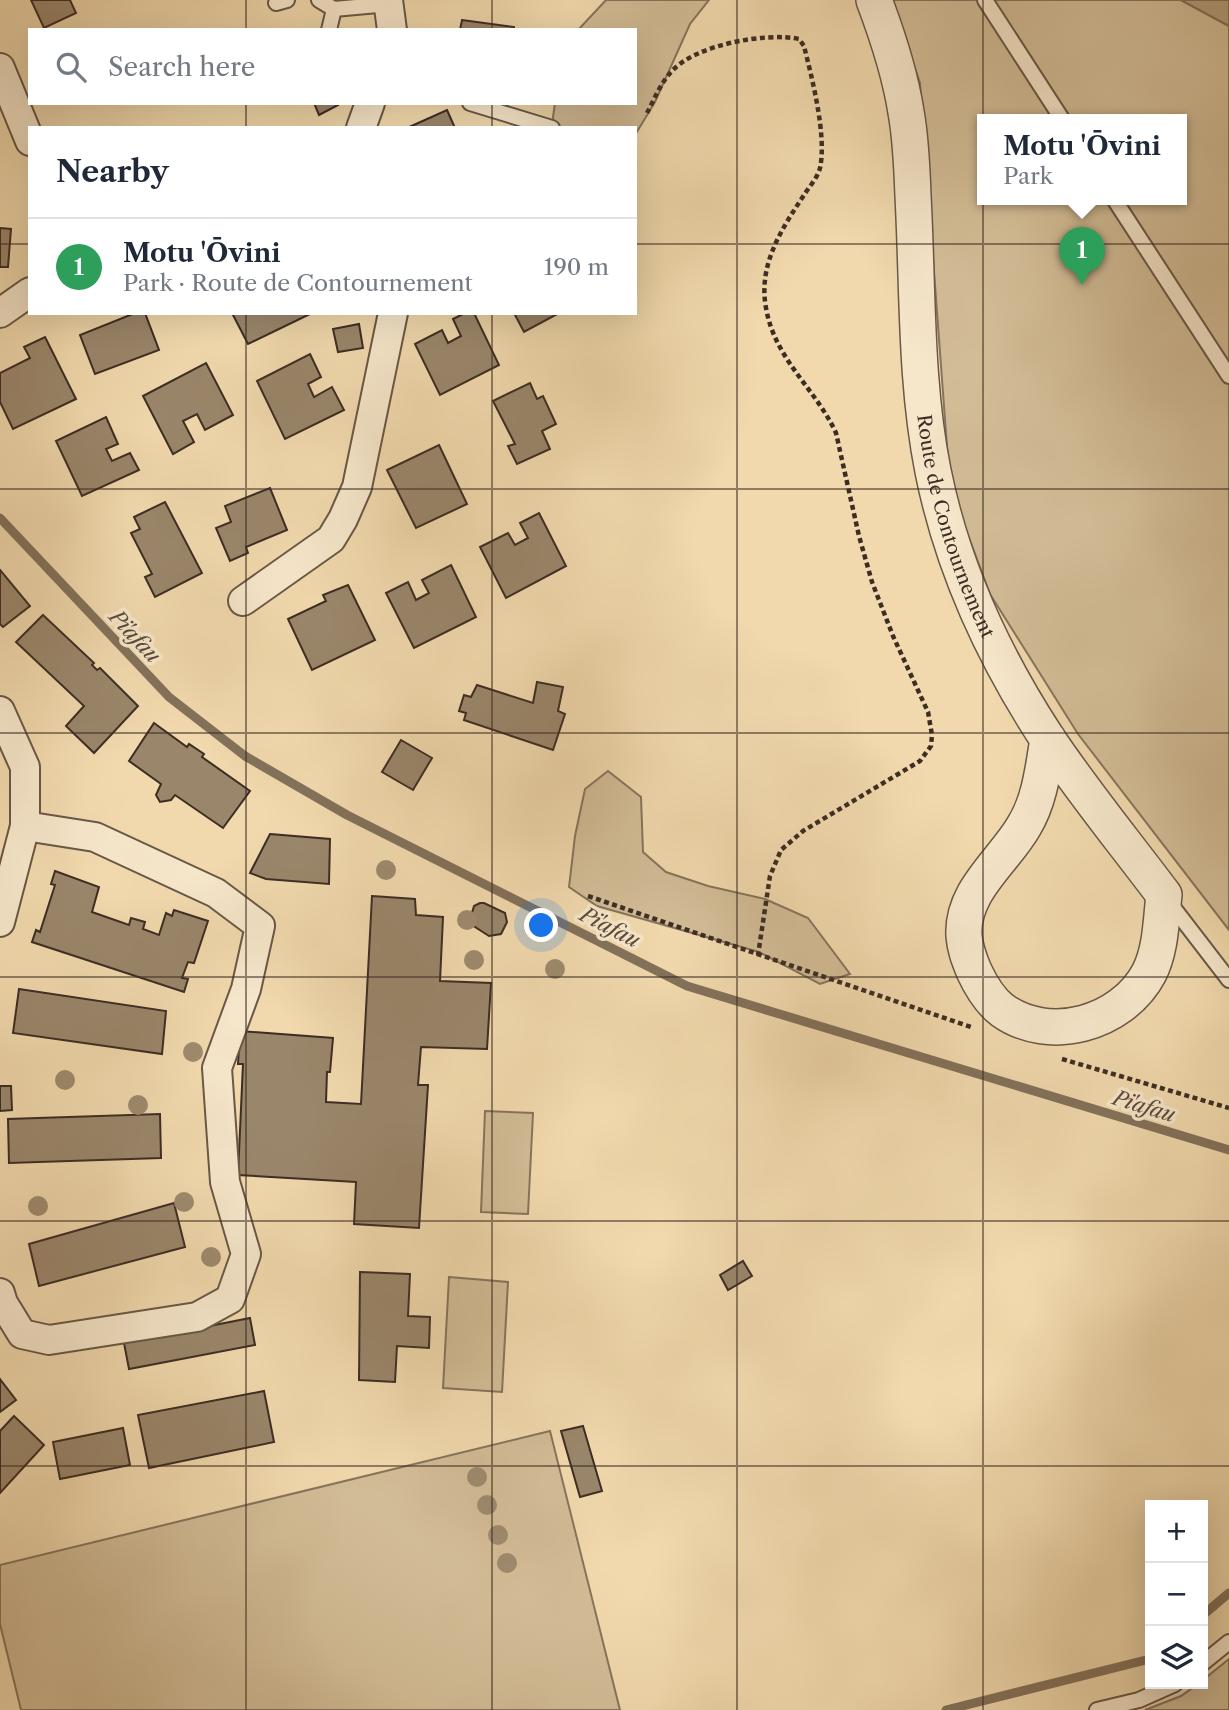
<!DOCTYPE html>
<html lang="en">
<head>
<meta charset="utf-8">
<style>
  body { margin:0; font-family:"Libre Caslon Text",serif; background:#f2f2f3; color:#1f2937 }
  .controls { position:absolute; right:21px; bottom:21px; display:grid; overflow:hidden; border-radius:0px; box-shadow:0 7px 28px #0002 }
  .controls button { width:63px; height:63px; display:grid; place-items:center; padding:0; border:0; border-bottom:2px solid #e0e1e3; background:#fff; color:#1f2937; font:35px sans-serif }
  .you { position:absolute; left:542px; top:926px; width:24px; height:24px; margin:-18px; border:5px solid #fff; border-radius:50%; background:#1a73e8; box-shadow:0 0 0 10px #1a73e833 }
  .badge { display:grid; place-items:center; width:46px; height:46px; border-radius:50%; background:#8f2418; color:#fff; font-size:23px; font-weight:700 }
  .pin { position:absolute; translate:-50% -58px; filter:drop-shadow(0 2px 4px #0008) }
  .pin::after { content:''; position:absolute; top:37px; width:24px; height:21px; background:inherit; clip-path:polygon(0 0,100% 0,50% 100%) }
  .popup { position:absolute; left:977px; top:114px; width:210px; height:91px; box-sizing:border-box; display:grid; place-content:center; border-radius:0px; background:#fff; filter:drop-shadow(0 2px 5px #0005); font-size:23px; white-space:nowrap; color:#747a83 }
  .popup b { font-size:26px; color:#1f2937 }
  .popup::after { content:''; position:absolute; left:50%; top:100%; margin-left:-14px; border:14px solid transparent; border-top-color:#fff }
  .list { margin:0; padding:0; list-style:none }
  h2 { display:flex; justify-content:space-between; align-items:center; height:91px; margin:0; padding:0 28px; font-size:30px }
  h2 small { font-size:23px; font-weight:400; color:#747a83 }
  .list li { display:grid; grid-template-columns:46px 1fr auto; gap:21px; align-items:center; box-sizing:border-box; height:98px; padding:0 28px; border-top:2px solid #e0e1e3 }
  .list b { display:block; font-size:26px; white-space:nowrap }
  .list p { margin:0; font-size:23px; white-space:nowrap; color:#747a83 }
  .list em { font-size:23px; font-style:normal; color:#747a83 }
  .icon { flex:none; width:38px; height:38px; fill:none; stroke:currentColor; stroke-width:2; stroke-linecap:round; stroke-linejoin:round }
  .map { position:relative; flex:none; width:1229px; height:1710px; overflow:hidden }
  .search { position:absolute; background:#fff; box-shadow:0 7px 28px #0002; left:28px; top:28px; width:609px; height:77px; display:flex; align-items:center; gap:18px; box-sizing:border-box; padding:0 24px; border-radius:0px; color:#747a83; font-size:26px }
  .panel { position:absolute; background:#fff; box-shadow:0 7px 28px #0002; left:28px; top:126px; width:609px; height:189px; border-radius:0px }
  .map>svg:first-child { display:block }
  .green { fill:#d2bc96; stroke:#87745d; stroke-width:2; fill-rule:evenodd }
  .water { fill:#b39f7e; stroke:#83715a; stroke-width:2 }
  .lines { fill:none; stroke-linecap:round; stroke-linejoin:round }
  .stream { stroke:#83715a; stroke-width:9 }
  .building { fill:#9a866b; stroke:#3c2d24; stroke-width:2 }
  .service-casing { stroke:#695846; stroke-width:18 }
  .minor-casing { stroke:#695846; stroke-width:32 }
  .tertiary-casing { stroke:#695846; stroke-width:38 }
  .path { stroke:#3c2d24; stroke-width:4.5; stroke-dasharray:5 3.5; stroke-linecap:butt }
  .service { stroke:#f6e6ca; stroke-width:14 }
  .minor { stroke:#f6e6ca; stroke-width:28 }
  .tertiary { stroke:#f6e6ca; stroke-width:35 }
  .tree { fill:#9e8a6e }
  .grid { fill:none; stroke:#3c2d24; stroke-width:2; stroke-opacity:0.55 }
  .labels { text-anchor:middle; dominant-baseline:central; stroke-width:7; stroke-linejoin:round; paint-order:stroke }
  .street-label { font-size:19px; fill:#3c2d24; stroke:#f6e6ca }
  .water-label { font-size:21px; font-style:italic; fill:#5a4a3a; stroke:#f6e6ca }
</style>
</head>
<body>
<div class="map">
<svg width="1229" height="1710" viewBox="0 0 1229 1710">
  <rect width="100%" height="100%" fill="#f1d9ad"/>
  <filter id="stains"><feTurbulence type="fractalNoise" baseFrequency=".00286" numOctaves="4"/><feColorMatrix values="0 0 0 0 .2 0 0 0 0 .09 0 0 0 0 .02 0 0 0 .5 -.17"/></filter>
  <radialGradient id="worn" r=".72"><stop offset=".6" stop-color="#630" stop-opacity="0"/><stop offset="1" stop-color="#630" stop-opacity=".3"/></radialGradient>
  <g class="green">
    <path d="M606 0H709L690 24 655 102 635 135V128H554L553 117 555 103H635V30H578Z"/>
    <path d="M891 0H1181L1229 26V930L1078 734 990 594 950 487 920 83ZM982 119H1182V199H982Z"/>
    <path d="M608 771 641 797 643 852 666 872 708 886 765 899 808 918 850 974 820 984 759 952 597 906 569 887 575 836 585 789Z"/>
    <path d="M485 1111 533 1113 528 1214 481 1212Z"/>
    <path d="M449 1277 508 1282 502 1392 443 1388Z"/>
    <path d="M550 1431 620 1710H21L0 1624V1565Z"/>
    <path d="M1229 1659V1710H1145L1181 1696 1198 1684H1203V1680Z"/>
  </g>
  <path class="water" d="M1181 0H1229V26Z"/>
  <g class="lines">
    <g class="stream">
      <path d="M0 518 169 697 245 756 347 815 687 986 1229 1150"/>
      <path d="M1203 1615 1229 1593"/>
      <path d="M946 1710 1150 1659"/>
    </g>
  </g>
  <g class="building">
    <path d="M31 0H70L76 13 44 28Z"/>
    <path d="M462 20 514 27V30H460Z"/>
    <path d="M314 103H337L338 105 319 115Z"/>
    <path d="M447 110 455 128H407Z"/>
    <path d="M0 228 11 229 8 267H0Z"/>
    <path d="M135 313H145L159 350 95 374 80 335Z"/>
    <path d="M232 313H312L248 344Z"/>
    <path d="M465 313H474L499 365 440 395 415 344 442 330 448 343 461 336 453 319Z"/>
    <path d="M514 313H559L524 332Z"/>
    <path d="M359 324 363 348 338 352 333 329Z"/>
    <path d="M45 337 76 399 13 429 0 402V373L30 358 24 347Z"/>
    <path d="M310 354 321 377 308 384 314 397 332 387 344 410 285 439 257 381Z"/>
    <path d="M206 363 233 415 205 430 197 414 183 421 194 442 173 454 143 396Z"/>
    <path d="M530 383 537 399 543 396 556 424 542 431 550 449 517 464 508 446 515 444 493 401Z"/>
    <path d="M106 417 118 444 106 449 112 461 130 453 139 470 82 496 56 441Z"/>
    <path d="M439 445 467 504 416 528 387 470Z"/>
    <path d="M270 488 287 530 246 547 248 553 230 561 216 528 231 522 225 506Z"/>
    <path d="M165 502 202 573 155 597 145 577 152 574 131 533 140 529 134 517Z"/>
    <path d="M539 513 566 566 506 598 480 547 508 533 515 545 528 538 520 523Z"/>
    <path d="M451 565 476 617 414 648 386 593 408 582 416 600 429 593 422 580Z"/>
    <path d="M0 570 30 606 3 627 0 624Z"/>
    <path d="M348 585 375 640 312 670 288 619 326 601 323 595Z"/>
    <path d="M43 615 94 663 92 665 97 670 100 668 138 706 94 753 66 726 84 706 16 642Z"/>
    <path d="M537 682 563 687 558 711 565 714 553 750 464 720 466 713 459 711 464 695 471 697 477 685 533 703Z"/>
    <path d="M154 723 187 747 189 744 204 754 202 757 250 791 223 828 175 795 171 800 160 802 156 795 161 784 129 761Z"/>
    <path d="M401 740 432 758 413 790 382 772Z"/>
    <path d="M270 834 330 839 329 884 266 879 250 873Z"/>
    <path d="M55 871 99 887 92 912 129 925 131 918 145 922 143 929 159 935 166 913 172 916 174 910 208 921 194 963 188 962 182 978 188 979 184 992 32 942 36 930 40 932 55 885 51 884Z"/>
    <path d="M372 896 415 899 416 915 443 917 440 981 491 983 487 1049 421 1047 418 1085H428L419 1228 354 1224 356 1182 238 1175 243 1064H238L240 1031 333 1038 330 1072H327L326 1102 361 1104Z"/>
    <path d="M480 903H484L505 913 507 922 501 934 489 936 469 923 474 906Z"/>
    <path d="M19 989 166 1011 162 1054 13 1033Z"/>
    <path d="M0 1086H11L12 1110 0 1111Z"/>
    <path d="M160 1114 161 1158 9 1163 8 1119Z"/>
    <path d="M174 1203 185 1247 39 1286 29 1244Z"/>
    <path d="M743 1261 752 1276 728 1290 720 1275Z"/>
    <path d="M360 1272 410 1274 408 1316 430 1317 429 1348 397 1346 395 1382 359 1380Z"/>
    <path d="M250 1318 255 1345 129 1369 124 1343Z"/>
    <path d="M0 1379 16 1400 0 1412Z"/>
    <path d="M264 1391 274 1442 149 1468 138 1415Z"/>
    <path d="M14 1416 44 1445 0 1493V1431Z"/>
    <path d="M583 1426 602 1491 580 1497 561 1431Z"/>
    <path d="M123 1428 130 1465 60 1479 53 1442Z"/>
  </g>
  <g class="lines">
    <g class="service-casing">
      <g id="service">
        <path d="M319 0 334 9 329 30"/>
        <path d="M985 0 1062 119"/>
        <path d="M276 3 287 0"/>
        <path d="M334 9 389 4"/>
        <path d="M470 103 552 128"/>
        <path d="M1114 199 1229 376"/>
        <path d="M1169 902 1229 980"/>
        <path d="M1203 1663 1229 1642"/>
        <path d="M1097 1710 1139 1700 1175 1684"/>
      </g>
    </g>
    <g class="minor-casing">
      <g id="minor">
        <path d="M388 0 392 30"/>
        <path d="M0 68 30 141"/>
        <path d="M361 128 370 103"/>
        <path d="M0 313 30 292"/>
        <path d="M243 601 331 539 343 519 357 487 393 313"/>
        <path d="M0 711 25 767V826L0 922"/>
        <path d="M0 1293 3 1303 22 1334 49 1340 197 1317 230 1299 246 1254 225 1182 217 1068 246 989 260 926 216 893 95 837 25 826"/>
      </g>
    </g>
    <g class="tertiary-casing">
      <g id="tertiary">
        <path id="s1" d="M874 0C888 37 900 73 906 112 911 139 912 168 913 196 918 288 915 381 933 471 952 566 994 657 1047 738 1083 792 1125 843 1164 895 1161 920 1161 950 1149 973 1122 1024 1049 1044 1002 1010 989 1000 981 986 974 971 969 959 965 949 964 936 961 891 1004 861 1024 826 1040 800 1043 769 1048 739"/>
      </g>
    </g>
    <g class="path">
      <path d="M647 113C654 100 661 82 672 71 695 45 766 32 799 39L804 46C812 78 827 136 820 168 818 177 809 187 804 195 781 230 758 265 766 308 775 360 816 389 836 433L859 536 872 582 893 636 928 712 932 735 931 746 920 761 803 831 781 850 770 876 758 955"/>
      <path d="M588 896 971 1027"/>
      <path d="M1062 1059 1229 1108"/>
    </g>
    <use href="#service" class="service"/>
    <use href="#minor" class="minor"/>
    <use href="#tertiary" class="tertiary"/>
  </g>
  <g class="tree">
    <circle cx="386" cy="870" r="10"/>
    <circle cx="467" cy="920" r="10"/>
    <circle cx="474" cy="960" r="10"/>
    <circle cx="555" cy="969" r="10"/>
    <circle cx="193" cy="1052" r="10"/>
    <circle cx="65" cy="1080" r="10"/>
    <circle cx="138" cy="1105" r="10"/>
    <circle cx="184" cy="1202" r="10"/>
    <circle cx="38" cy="1206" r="10"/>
    <circle cx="211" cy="1257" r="10"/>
    <circle cx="477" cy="1477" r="10"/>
    <circle cx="487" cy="1505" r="10"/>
    <circle cx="498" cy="1535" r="10"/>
    <circle cx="507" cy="1563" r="10"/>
  </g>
  <path class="grid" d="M246 0V30M492 0V30M737 0V1710M983 0V1710M246 103V128M492 103V128M0 244H30M635 244H1229M246 313V1710M492 313V1710M0 489H1229M0 733H1229M0 977H1229M0 1221H1229M0 1466H1229"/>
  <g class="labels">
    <g class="street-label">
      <text stroke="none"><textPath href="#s1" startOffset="536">Route de Contournement</textPath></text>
    </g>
    <g class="water-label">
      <text transform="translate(135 636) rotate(47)">Pi'afau</text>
      <text transform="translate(610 927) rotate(27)">Pi'afau</text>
      <text transform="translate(1144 1106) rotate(17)">Pi'afau</text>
    </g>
  </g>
  <rect width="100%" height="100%" filter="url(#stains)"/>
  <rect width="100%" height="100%" fill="url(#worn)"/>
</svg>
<div class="controls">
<button>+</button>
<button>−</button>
<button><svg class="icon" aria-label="layers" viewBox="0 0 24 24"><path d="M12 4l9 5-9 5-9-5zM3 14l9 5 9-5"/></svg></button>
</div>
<div class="you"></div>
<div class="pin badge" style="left:1082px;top:285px;background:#2e9e5b">1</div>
<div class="popup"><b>Motu 'Ōvini</b>Park</div>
<div class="search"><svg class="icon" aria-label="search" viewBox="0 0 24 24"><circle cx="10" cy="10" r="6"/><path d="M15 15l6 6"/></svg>Search here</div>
<section class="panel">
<h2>Nearby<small></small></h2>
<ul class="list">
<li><span class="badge" style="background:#2e9e5b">1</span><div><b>Motu 'Ōvini</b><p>Park · Route de Contournement</p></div><em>190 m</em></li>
</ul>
</section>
</div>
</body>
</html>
